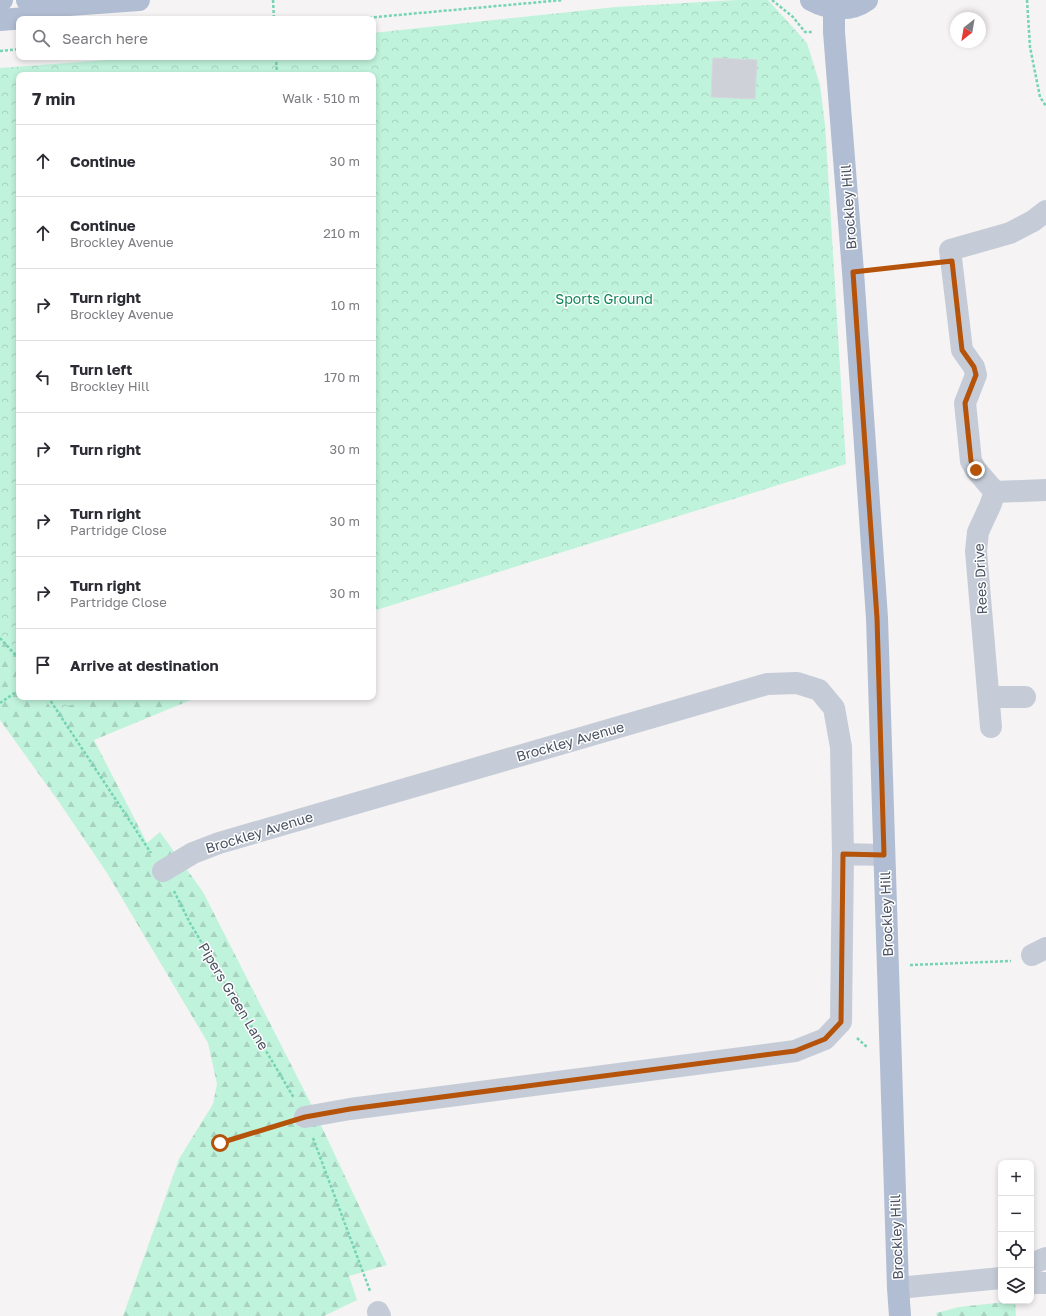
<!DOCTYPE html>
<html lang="en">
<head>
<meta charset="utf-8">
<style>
  body { margin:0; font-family:"Golos Text",sans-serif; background:#f7f7f7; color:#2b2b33 }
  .controls { position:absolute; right:12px; bottom:12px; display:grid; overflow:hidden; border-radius:8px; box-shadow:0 2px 6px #0003 }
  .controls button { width:36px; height:36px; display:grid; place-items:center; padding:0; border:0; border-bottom:1px solid #e1e1e2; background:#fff; color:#2b2b33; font:20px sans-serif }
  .compass { position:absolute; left:950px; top:12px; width:36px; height:36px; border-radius:50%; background:#fff; box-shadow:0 2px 6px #0003; rotate:211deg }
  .stop { position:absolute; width:12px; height:12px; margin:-9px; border:3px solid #b45309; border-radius:50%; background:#fff }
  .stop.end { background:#b45309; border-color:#fff; box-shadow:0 1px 4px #0008 }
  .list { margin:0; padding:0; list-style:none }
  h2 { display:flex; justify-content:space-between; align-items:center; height:52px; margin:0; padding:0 16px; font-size:17px }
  h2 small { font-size:13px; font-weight:400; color:#7c7c81 }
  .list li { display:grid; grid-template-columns:26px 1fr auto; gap:12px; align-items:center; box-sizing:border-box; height:72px; padding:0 16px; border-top:1px solid #e1e1e2 }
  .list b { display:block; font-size:15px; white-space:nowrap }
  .list p { margin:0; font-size:13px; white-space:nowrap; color:#7c7c81 }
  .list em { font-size:13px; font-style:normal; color:#7c7c81 }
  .icon { flex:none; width:22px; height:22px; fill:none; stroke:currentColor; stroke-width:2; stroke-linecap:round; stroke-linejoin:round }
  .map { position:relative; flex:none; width:1046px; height:1316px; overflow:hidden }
  .search { position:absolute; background:#fff; box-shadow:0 2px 6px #0003; left:16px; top:16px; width:360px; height:44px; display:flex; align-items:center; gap:10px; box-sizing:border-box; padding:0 14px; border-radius:8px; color:#7c7c81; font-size:15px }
  .panel { position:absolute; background:#fff; box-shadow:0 2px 6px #0003; left:16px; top:72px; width:360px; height:628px; border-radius:8px }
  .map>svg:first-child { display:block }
  .forest { fill:url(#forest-firs) }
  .park { fill:url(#park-crowns) }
  .building { fill:#ced1d8; stroke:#d6d7de }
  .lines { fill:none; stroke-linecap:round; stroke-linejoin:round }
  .path { stroke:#75d4b4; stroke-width:2.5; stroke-dasharray:3 2; stroke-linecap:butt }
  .minor { stroke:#c6ccd7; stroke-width:22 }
  .primary { stroke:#b1bdd2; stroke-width:22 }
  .route { stroke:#b45309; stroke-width:5 }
  .labels { text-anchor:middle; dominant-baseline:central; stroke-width:3; stroke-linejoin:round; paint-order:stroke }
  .street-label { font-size:14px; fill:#495262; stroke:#fff }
  .park-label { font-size:14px; fill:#12855c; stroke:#fff }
</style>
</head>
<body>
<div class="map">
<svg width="1046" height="1316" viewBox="0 0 1046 1316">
  <defs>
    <pattern id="forest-firs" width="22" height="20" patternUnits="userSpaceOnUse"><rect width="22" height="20" fill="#c0f3dc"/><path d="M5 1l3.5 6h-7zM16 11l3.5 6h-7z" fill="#a6d2bf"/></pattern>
    <pattern id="park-crowns" width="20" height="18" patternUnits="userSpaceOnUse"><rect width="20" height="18" fill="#c0f3dc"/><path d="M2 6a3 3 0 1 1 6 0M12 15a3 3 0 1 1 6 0" fill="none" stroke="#a6d2bf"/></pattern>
  </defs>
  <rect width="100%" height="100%" fill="#f5f3f3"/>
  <g class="forest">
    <path d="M0 578 19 602V697H198L94 740 147 843 160 832 203 892 308 1098 387 1265 349 1276 357 1300 324 1316H123L179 1159 213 1104 217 1084 208 1043 107 873 59 802 0 720Z"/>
    <path d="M1015 1301 1016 1316H937L936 1313 959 1307Z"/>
  </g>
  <g class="park">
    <path d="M737 0H768L807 43 820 85 825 125 846 464 373 611V75H19V656L0 636V68L148 57H373V33L616 7Z"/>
    <path d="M45 697H97L52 711Z"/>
  </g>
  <g class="building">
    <path d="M713 58 757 60 755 99 711 97Z"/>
    <path d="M273 73V75H222Z"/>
  </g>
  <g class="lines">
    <g class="path">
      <path d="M273 0 274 19"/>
      <path d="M772 0 793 17 805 32H812"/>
      <path d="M1027 0 1030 47 1040 97 1046 106"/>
      <path d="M354 19 563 0"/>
      <path d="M0 51 19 49"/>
      <path d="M276 57 277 75"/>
      <path d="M875 269 930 263"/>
      <path d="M0 638 19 659"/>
      <path d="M48 697 151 853"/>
      <path d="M0 703 19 690"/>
      <path d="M174 891 190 923 294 1098"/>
      <path d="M910 965 1011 961"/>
      <path d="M857 1038 868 1048"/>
      <path d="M313 1138 370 1291"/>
      <path d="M220 1143 284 1123"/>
    </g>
    <g class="minor">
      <path d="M995 492 976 470 971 461 965 403 976 375 974 367 962 350 950 250 1010 233 1033 221 1046 211"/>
      <path d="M989 697H1025"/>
      <path d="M991 727 976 551 978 532 990 506 995 492 1046 490"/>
      <path d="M163 871 193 853 219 843 767 684 797 683 819 690 834 708 841 747 843 854"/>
      <path d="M1032 955 1046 948"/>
      <path d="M305 1117 350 1109 795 1051 825 1039 841 1022 843 854 884 855"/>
      <path d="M1031 1264 1046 1258"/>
      <path d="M1031 1283H1046"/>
      <path d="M898 1288 1001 1278"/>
      <path d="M378 1312 380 1316"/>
    </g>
    <g class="primary">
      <path d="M0 0H2"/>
      <path d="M27 0 41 7 139 0"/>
      <path d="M811 0C828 9 849 13 867 0"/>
      <path d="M834 9V32L853 272 877 618 898 1288 900 1316"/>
      <path d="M0 20 26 18 41 7"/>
    </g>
  </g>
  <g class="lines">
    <path class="route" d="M220 1143 305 1117 350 1109 795 1051 825 1039 841 1022 843 854 884 855 877 618 853 272 952 261 962 350 974 367 976 375 965 403 971 461 976 470"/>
  </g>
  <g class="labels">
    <g class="street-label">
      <text transform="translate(848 207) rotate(-94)">Brockley Hill</text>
      <text transform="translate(980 579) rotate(-93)">Rees Drive</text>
      <text transform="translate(570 741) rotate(-16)">Brockley Avenue</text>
      <text transform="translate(259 832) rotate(-17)">Brockley Avenue</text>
      <text transform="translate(886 914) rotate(-92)">Brockley Hill</text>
      <text transform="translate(234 996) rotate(59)">Pipers Green Lane</text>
      <text transform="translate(896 1237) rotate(-92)">Brockley Hill</text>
    </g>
    <g class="park-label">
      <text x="604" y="298">Sports Ground</text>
    </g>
  </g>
</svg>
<div class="controls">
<button>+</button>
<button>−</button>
<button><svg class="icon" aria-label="locate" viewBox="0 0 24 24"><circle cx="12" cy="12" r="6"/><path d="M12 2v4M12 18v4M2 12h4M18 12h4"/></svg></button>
<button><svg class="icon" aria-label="layers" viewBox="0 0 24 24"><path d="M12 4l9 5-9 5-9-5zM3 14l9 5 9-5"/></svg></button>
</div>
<svg class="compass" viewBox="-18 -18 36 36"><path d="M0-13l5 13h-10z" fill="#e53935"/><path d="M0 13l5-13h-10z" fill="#7c7c81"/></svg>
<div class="stop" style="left:220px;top:1143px"></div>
<div class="stop end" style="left:976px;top:470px"></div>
<div class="search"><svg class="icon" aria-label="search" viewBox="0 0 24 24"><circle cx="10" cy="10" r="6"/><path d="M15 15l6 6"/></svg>Search here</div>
<section class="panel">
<h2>7 min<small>Walk · 510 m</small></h2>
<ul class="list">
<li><svg class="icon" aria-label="ahead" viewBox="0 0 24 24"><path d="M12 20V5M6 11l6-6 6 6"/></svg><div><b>Continue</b></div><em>30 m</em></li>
<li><svg class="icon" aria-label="ahead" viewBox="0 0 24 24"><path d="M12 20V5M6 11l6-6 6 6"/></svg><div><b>Continue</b><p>Brockley Avenue</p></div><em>210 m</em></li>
<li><svg class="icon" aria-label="right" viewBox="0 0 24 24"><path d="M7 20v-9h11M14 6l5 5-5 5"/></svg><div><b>Turn right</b><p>Brockley Avenue</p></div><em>10 m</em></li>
<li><svg class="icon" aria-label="left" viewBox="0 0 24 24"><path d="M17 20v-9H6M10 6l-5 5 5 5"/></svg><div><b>Turn left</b><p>Brockley Hill</p></div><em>170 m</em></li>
<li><svg class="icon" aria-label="right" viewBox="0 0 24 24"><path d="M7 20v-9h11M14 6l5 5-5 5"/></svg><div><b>Turn right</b></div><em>30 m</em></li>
<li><svg class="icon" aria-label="right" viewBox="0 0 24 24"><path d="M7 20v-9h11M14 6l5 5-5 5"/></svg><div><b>Turn right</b><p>Partridge Close</p></div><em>30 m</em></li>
<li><svg class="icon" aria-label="right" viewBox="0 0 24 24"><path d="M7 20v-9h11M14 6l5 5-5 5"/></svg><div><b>Turn right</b><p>Partridge Close</p></div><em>30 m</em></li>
<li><svg class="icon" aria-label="arrive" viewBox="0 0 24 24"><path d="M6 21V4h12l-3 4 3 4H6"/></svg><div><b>Arrive at destination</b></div></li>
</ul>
</section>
</div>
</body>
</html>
